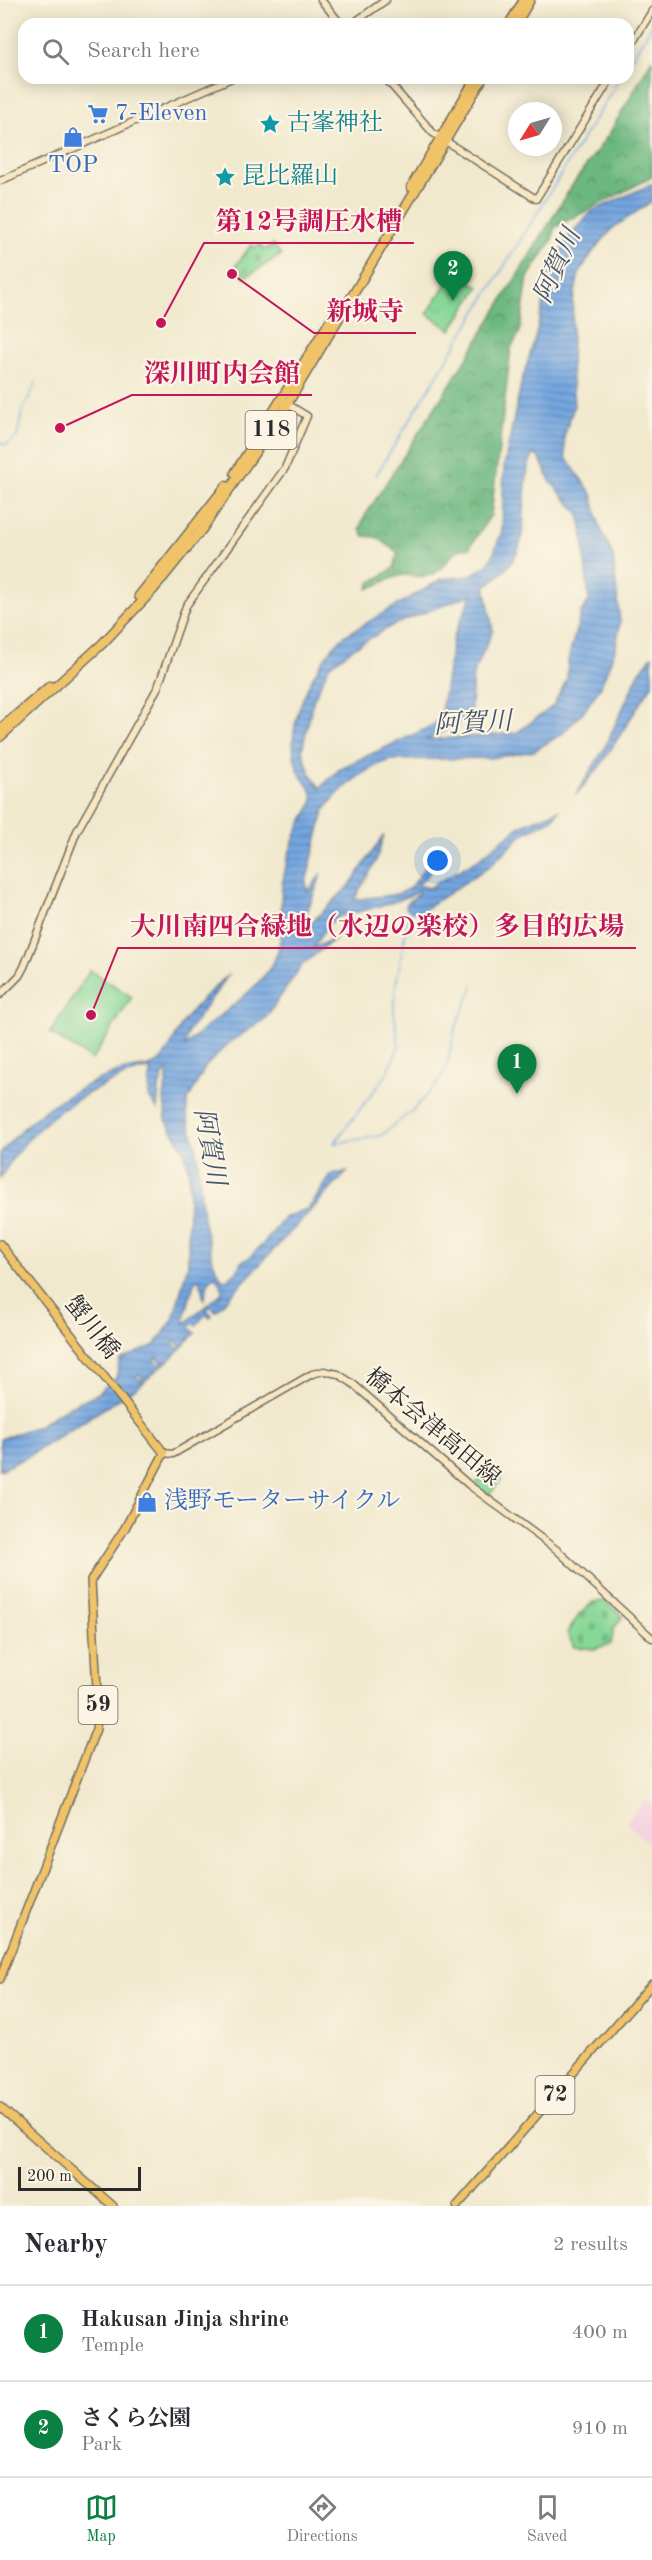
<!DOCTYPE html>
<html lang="en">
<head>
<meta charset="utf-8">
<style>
  body { margin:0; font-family:"Old Standard TT","Noto Serif JP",serif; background:#f7f7f7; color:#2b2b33 }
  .compass { position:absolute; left:508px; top:102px; width:54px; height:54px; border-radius:50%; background:#fff; box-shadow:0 3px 15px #0003; rotate:233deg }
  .scale { position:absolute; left:18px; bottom:15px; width:123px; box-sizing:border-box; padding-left:6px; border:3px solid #2b2b2b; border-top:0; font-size:16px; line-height:21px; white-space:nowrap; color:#2b2b2b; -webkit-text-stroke:4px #fcf5e5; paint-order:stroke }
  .you { position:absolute; left:438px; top:861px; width:21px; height:21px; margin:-15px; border:4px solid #fff; border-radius:50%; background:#1a73e8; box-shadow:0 0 0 9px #1a73e833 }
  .badge { display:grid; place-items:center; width:39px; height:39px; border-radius:50%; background:#0b8043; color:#fff; font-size:20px; font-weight:700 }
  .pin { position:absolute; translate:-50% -50px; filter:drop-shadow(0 2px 3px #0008) }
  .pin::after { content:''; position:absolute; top:32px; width:21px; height:18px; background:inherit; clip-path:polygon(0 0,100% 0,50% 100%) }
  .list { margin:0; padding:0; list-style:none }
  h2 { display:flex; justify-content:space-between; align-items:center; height:78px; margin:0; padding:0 24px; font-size:26px }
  h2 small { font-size:20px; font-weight:400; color:#7c7c81 }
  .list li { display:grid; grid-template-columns:39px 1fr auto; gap:18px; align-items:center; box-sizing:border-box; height:96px; padding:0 24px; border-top:2px solid #e1e1e2 }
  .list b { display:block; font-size:22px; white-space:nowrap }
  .list p { margin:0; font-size:20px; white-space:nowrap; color:#7c7c81 }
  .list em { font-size:20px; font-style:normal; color:#7c7c81 }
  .icon { flex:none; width:33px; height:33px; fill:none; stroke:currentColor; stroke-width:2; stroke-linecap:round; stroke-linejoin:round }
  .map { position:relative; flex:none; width:652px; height:2206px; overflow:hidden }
  .search { position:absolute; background:#fff; box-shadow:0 3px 15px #0003; left:18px; right:18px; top:18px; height:66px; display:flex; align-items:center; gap:15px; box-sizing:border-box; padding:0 21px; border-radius:18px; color:#7c7c81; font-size:22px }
  .sheet { height:270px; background:#fff }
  nav { display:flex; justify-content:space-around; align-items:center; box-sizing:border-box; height:84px; border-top:2px solid #e1e1e2; background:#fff; font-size:16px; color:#7c7c81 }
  nav a { display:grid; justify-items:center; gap:3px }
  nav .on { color:#0b8043 }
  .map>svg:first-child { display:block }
  .built { fill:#f4cfde }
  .forest { fill:url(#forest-crowns); stroke:#4c7256; stroke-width:1.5 }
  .cemetery { fill:url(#cemetery-stones); stroke:#598161; stroke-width:1.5 }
  .park { fill:url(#park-tufts); stroke:#598161; stroke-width:1.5 }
  .pitch { fill:#87d797; stroke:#598161; stroke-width:1.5 }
  .water { fill:url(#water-rules); stroke:#506886; stroke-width:1.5; fill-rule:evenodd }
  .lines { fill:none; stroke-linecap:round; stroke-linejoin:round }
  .stream { stroke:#75a6e0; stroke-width:1.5 }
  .secondary-casing { stroke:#706e64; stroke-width:9 }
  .primary-casing { stroke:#706e64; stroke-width:10 }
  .highway-casing { stroke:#706e64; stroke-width:11 }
  .secondary { stroke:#f9e7c3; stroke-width:6 }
  .primary { stroke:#f1c369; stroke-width:7 }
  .highway { stroke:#f1c369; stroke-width:8 }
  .labels { text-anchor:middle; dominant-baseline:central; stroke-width:4.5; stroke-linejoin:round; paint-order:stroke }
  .shield { fill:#fcf5e5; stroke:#6a6863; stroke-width:1.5 }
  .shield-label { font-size:22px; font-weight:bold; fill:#2b2b2b }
  .shop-label { font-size:24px; fill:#366cbe; stroke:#fcf5e5; text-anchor:start }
  .culture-label { font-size:24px; fill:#0d838f; stroke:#fcf5e5; text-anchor:start }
  .street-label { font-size:24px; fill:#2b2b2b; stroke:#fcf5e5 }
  .water-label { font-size:26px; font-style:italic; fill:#45566a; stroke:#fcf5e5 }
  .leader { fill:none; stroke:#c2185b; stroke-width:2 }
  .callout-dot { fill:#c2185b; stroke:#fcf5e5; stroke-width:2 }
  .callout-label { font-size:26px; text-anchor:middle; font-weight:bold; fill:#c2185b; stroke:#fcf5e5; stroke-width:4.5; stroke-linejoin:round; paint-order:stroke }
</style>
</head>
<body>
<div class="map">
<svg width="652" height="2206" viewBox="0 0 652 2206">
  <defs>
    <pattern id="forest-crowns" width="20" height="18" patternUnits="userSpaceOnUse" patternTransform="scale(1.5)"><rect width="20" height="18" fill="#6db880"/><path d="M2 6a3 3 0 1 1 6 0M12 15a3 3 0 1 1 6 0" fill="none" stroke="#5a9669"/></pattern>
    <pattern id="cemetery-stones" width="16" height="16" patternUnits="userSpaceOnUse" patternTransform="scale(1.5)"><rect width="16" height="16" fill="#87d797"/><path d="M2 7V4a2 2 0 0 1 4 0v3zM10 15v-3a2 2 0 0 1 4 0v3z" fill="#75b982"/></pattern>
    <pattern id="park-tufts" width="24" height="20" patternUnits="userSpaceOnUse" patternTransform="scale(1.5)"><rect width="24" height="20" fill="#87d797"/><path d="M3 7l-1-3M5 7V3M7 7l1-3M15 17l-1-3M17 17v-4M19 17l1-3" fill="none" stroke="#75b982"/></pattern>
    <pattern id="water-rules" width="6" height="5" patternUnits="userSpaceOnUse" patternTransform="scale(1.5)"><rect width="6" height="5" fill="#75a6e0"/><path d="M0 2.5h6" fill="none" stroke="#6087b6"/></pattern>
  </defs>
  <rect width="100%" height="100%" fill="#fcf5e5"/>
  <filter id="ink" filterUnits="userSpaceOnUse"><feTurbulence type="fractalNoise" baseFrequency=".0167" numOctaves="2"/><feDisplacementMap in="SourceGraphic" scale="12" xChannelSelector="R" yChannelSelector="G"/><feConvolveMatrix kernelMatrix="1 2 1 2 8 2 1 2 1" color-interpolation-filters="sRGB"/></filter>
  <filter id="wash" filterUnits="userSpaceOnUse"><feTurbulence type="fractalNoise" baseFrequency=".008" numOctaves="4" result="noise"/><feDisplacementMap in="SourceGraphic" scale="24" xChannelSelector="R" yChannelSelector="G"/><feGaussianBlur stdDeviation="1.35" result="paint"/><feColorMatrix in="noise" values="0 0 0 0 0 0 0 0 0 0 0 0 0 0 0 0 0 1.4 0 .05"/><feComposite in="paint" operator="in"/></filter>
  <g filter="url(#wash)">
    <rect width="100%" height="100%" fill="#f1e9cd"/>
    <path class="built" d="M644 1800 652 1803V1846L626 1823Z"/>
    <path class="forest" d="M652 59V177L555 227 552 240 528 277 520 332 511 348 491 515 469 548C449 548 449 567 433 574 423 579 413 575 404 575 393 576 378 585 368 589L370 583 394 568 398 553 377 537 364 536 360 529 363 519 467 358 573 184 609 134Z"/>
    <g class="cemetery">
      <path d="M252 244 254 248 259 244 264 250 273 244 281 255 244 278 236 265Z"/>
      <path d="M498 1469 502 1473 500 1482 488 1496 475 1487 481 1476Z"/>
      <path d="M606 1601 623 1616 614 1628 611 1644 594 1649 574 1647 567 1633 579 1615 593 1602Z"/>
    </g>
    <path class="park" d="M454 271 479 287 451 330 427 314Z"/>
    <path class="pitch" d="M90 970 132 997 92 1060 50 1033Z"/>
    <g class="water">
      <path d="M652 184V201L612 229 592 253 579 274 573 301 571 366 574 406 564 437 566 458 592 494 600 527 613 556 620 622 616 647 601 686 585 710 562 734 534 751 491 758 391 760C367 767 338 789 324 811L306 882 308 892 322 873 301 928V937L307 927 350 885 384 835 376 861 354 900C405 891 407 903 433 852L434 868 418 885 429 888 477 860 522 825 559 810 554 818 523 834 491 865 422 911 412 912 406 908 405 905 419 893 418 891C395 905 367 909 341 916 329 919 320 938 313 948L336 938 302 965 265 1019 229 1043 206 1066 187 1102V1116L197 1150 203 1219 213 1262 222 1279 226 1280 237 1271 241 1262 249 1258 263 1244 285 1217 307 1209 312 1204 332 1174 347 1172 216 1311 210 1306 207 1310 212 1315 210 1317 206 1314 196 1325 193 1323 189 1327 195 1333 181 1348 176 1341 173 1344 180 1350 163 1365 158 1357 155 1360 161 1366 144 1382 139 1373 136 1376 143 1383 127 1394 27 1457 0 1470V1439L38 1426 70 1406 95 1395 116 1378 120 1360 155 1345 173 1320 188 1264 189 1172 184 1150 166 1120 164 1098 168 1070C157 1079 159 1097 157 1109L149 1097 150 1069 140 1070C81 1092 31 1122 0 1179V1154C31 1114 71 1089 118 1072 128 1068 148 1068 154 1065 168 1057 174 1037 182 1024 194 1005 213 989 229 974L189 1030 184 1047C208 1021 266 988 277 954 285 931 278 905 283 881 286 863 291 845 298 829 303 819 310 810 313 800 315 790 302 781 299 772 280 730 313 664 344 636L442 579 469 576 486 566 492 558 502 531 504 466 521 384 536 335 550 273 569 236 592 211ZM534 454 540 459 550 481 579 514 582 527 589 601 581 612 568 660 567 679 553 706 516 733 425 740 457 725 471 709 473 674 493 631 485 586C530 557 521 531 526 485 527 473 527 464 534 454ZM472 594 453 638 440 719 430 727 341 768 320 788 310 773 302 750 313 701 329 666 357 646 393 625ZM215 1275 221 1286 222 1293C208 1303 198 1313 185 1323L184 1318 195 1280H200L204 1301 208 1283Z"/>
      <path d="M652 656V685L600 766 576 795 604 749 639 673Z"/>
    </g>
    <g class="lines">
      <g class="stream">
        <path d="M628 64 652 25"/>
        <path d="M0 443 6 445 17 437 22 412 36 383"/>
        <path d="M376 475 620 78"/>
        <path d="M334 1143 387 1074 399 1046 394 1013 395 989 410 909"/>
        <path d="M335 1143 380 1136 413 1110 438 1083 446 1069 455 1029 473 987"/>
      </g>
    </g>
  </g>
  <g filter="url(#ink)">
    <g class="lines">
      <g class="secondary-casing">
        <g id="secondary">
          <path d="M321 0 341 24"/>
          <path d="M352 24 386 0"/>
          <path d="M628 50 652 11"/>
          <path d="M385 78 433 133 536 199 611 78"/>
          <path d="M0 181 232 78"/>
          <path d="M0 995 19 976 24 967 77 831 158 687 186 606 285 468 307 416 284 402"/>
          <path d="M164 1453 173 1454 312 1374 324 1371 338 1374 352 1383 469 1485 557 1550 652 1638"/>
        </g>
      </g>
      <g class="primary-casing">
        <g id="primary">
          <path d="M0 1244 164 1453 125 1528 91 1580 98 1708 96 1729 0 1979"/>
          <path d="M0 2107 113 2206"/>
          <path d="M457 2206 652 1984"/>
        </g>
      </g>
      <g class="highway-casing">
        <g id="highway">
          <path d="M509 24 524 0"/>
          <path d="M516 24 530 0"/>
          <path d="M411 187 476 78"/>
          <path d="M235 473 333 316"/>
          <path d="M139 596 226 486"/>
          <path d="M0 729 50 686"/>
          <path d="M0 737 102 644 153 590 203 528 282 413 483 78"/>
        </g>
      </g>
      <use href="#secondary" class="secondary"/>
      <use href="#primary" class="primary"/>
      <use href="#highway" class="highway"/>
    </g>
  </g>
  <defs>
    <g id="supermarket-bare" transform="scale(1.62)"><path d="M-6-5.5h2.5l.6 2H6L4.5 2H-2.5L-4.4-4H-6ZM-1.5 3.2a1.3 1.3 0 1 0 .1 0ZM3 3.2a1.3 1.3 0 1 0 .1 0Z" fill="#3f7fe0" stroke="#fcf5e5" stroke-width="2.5" paint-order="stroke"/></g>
    <g id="sight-bare" transform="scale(1.62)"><path d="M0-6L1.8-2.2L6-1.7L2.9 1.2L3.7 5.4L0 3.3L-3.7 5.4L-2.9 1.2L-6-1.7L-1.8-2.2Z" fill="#0f9aa8" stroke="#fcf5e5" stroke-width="2.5" paint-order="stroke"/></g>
    <g id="shop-bare" transform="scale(1.62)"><path d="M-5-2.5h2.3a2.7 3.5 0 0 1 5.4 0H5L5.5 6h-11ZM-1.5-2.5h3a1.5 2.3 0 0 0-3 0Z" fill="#3f7fe0" stroke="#fcf5e5" stroke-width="2.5" paint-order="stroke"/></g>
  </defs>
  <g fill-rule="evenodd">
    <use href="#supermarket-bare" x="98" y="114"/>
    <use href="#sight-bare" x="270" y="124"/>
    <use href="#shop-bare" x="73" y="137"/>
    <use href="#sight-bare" x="225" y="177"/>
    <use href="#shop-bare" x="147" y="1502"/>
  </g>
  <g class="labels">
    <g class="shield">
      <rect x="245.5" y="411" width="51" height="38" rx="4.5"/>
      <rect x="78.5" y="1686" width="39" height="38" rx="4.5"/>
      <rect x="535.5" y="2076" width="39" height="38" rx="4.5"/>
    </g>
    <g class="shield-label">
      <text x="271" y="430">118</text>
      <text x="98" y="1705">59</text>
      <text x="555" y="2095">72</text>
    </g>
    <g class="shop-label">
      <text x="115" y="114">7-Eleven</text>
      <text x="73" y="166" text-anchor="middle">TOP</text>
      <text x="164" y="1502">浅野モーターサイクル</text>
    </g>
    <g class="culture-label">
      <text x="287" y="124">古峯神社</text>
      <text x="242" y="177">昆比羅山</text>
    </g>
    <g class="street-label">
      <text transform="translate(91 1328) rotate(52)">蟹川橋</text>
      <text transform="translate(432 1428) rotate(40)">橋本会津高田線</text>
    </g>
    <g class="water-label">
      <text transform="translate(558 266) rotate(-66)">阿賀川</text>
      <text transform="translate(473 724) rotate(-3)">阿賀川</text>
      <text transform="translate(209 1147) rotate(80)">阿賀川</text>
    </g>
  </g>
  <path class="leader" d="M161 323L204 243H414M232 274L314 333H416M60 428L132 395H312M91 1015L118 948H636"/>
  <g class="callout-dot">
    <circle cx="161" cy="323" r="6"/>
    <circle cx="232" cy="274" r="6"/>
    <circle cx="60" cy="428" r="6"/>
    <circle cx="91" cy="1015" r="6"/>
  </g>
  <g class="callout-label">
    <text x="309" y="230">第12号調圧水槽</text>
    <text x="365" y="320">新城寺</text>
    <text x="222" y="382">深川町内会館</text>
    <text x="377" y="935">大川南四合緑地（水辺の楽校）多目的広場</text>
  </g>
</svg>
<svg class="compass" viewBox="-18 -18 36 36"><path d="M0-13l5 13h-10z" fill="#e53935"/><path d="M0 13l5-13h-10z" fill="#7c7c81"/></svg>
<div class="scale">200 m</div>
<div class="you"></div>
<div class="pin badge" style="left:517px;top:1094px">1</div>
<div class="pin badge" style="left:453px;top:301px">2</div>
<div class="search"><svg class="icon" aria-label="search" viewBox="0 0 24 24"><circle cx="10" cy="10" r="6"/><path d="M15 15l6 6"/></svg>Search here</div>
</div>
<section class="sheet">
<h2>Nearby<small>2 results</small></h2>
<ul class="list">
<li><span class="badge">1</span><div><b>Hakusan Jinja shrine</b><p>Temple</p></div><em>400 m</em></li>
<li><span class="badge">2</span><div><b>さくら公園</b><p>Park</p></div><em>910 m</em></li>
</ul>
</section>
<nav>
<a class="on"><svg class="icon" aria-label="map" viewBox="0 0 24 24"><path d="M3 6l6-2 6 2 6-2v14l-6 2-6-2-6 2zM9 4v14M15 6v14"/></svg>Map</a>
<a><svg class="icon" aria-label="directions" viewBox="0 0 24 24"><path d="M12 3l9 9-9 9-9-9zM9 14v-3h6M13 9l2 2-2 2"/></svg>Directions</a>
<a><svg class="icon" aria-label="saved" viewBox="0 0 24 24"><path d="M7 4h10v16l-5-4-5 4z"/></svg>Saved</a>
</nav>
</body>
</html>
